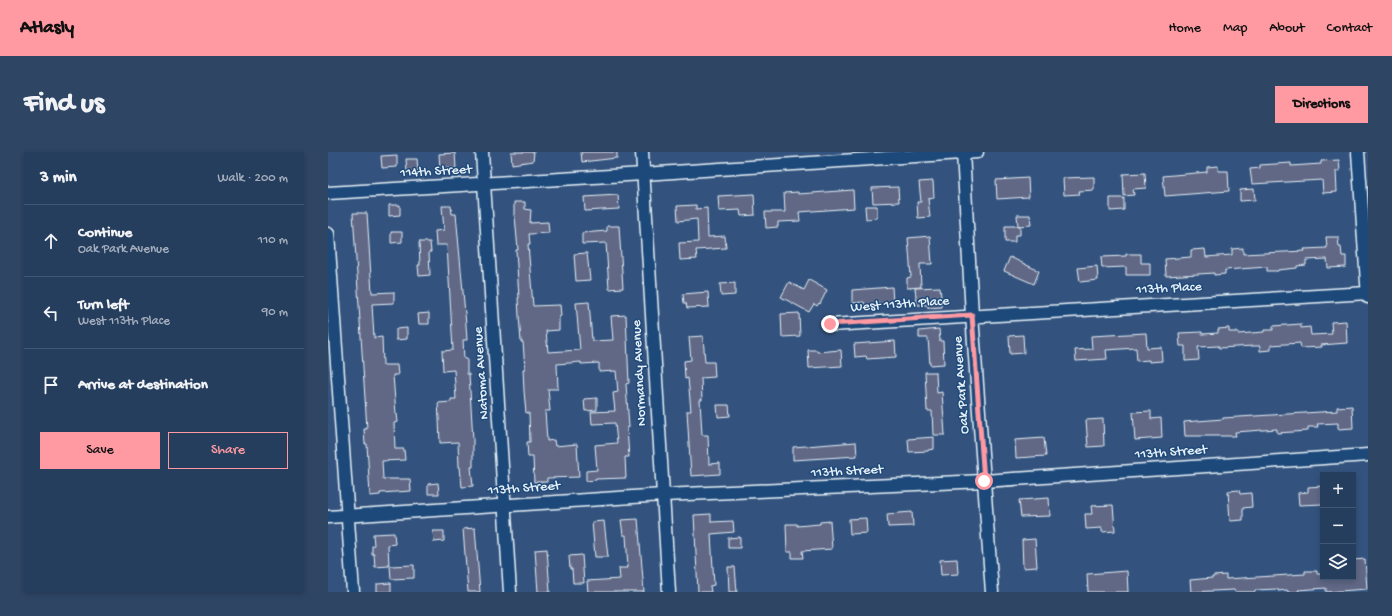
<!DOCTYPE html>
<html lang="en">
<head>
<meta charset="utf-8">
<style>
  body { margin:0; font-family:"Gochi Hand",sans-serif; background:#2e4564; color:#f1f3f6 }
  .controls { position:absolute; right:12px; bottom:12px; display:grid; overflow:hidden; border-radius:0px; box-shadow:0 2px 6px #0003 }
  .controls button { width:36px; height:36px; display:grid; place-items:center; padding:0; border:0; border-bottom:1px solid #425773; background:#263e5e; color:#f1f3f6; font:20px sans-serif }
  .stop { position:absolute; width:12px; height:12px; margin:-9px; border:3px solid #ff9aa2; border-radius:50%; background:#fff }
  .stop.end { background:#ff9aa2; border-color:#fff; box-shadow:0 1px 4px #0008 }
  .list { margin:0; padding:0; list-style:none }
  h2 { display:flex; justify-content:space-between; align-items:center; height:52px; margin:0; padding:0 16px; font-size:17px }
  h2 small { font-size:13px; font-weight:400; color:#a4aebc }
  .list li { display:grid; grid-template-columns:26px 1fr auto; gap:12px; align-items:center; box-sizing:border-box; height:72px; padding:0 16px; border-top:1px solid #425773 }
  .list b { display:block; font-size:15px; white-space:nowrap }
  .list p { margin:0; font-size:13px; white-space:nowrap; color:#a4aebc }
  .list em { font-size:13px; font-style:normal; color:#a4aebc }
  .actions { display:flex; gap:8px; padding:12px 16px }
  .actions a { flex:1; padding:9px 0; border:1px solid #ff9aa2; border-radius:0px; text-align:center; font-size:14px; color:#ff9aa2 }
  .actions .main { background:#ff9aa2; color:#111 }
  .icon { flex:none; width:22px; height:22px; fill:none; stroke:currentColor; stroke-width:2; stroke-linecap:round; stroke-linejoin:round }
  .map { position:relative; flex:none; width:1040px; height:440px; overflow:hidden; border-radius:0px }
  header { display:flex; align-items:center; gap:24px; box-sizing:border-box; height:56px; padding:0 20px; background:#ff9aa2; color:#111 }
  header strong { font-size:19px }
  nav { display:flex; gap:22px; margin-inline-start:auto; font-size:14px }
  .intro { display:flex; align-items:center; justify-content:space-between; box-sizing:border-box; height:96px; padding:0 24px }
  h1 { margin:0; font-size:28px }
  .button { padding:10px 18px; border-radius:0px; background:#ff9aa2; color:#111; font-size:14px; font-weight:700 }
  main { display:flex; gap:24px; padding:0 24px }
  aside { flex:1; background:#263e5e; border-radius:0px; box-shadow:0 2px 6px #0003 }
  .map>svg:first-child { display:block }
  .building { fill:#616886; stroke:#e8f1f8 }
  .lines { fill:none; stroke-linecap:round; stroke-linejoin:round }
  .street-casing { stroke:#e8f1f8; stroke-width:15 }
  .street { stroke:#1f4a7a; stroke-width:12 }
  .route { stroke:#ff9aa2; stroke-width:5 }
  .labels { text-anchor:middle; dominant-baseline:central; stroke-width:3; stroke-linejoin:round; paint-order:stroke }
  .street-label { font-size:14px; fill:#e8f1f8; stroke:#1f4a7a }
</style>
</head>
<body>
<header>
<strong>Atlasly</strong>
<nav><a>Home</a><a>Map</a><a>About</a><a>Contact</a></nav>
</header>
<div class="intro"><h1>Find us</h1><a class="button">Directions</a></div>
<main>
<aside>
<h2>3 min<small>Walk · 200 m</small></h2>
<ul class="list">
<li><svg class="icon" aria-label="ahead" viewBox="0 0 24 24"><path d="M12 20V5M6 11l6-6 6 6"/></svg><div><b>Continue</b><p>Oak Park Avenue</p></div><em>110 m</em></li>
<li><svg class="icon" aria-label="left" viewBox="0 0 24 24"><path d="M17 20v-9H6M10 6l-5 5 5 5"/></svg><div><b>Turn left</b><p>West 113th Place</p></div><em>90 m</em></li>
<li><svg class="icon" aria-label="arrive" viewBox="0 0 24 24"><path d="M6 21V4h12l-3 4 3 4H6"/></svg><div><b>Arrive at destination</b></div></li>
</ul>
<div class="actions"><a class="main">Save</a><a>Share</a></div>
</aside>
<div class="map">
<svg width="1040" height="440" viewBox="0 0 1040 440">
  <rect width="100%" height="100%" fill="#33537e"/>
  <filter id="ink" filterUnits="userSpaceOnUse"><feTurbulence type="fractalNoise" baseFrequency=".025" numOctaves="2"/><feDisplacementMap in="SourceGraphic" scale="8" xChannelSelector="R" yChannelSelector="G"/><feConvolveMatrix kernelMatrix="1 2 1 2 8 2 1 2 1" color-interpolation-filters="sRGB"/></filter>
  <g filter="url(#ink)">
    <g class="building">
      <path d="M183 0H206L205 9 184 12Z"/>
      <path d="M253 0H289V6L254 10Z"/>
      <path d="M127 1 128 16 112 17 111 2Z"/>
      <path d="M69 3V15L54 16 53 4Z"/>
      <path d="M78 7H89L90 20H79Z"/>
      <path d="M1011 8 1012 19H1008L1009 40 995 41 994 28 924 32 922 17 932 16V13L963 11V14L993 12V9Z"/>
      <path d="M890 14V19H900L901 39 837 44 835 24 879 20V15Z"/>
      <path d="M817 21 818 36 805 37 806 43 796 44 795 22Z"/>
      <path d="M766 25V38L751 39 752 42 736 43 735 26Z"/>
      <path d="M700 26 701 45 669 47 668 28Z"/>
      <path d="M605 29 606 46 600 47 602 65 590 66 589 50H593L591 30Z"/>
      <path d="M570 35 571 50 545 51 544 36Z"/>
      <path d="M926 37 927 48 912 49V38Z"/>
      <path d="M525 38 526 56 471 60 472 69 450 70V75L438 76 437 60H457L456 41 470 40V42Z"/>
      <path d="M426 42 427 63 413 64 412 58 391 59 390 44Z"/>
      <path d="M290 43 291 57 257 59 256 45Z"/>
      <path d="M782 46H796V58L782 59Z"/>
      <path d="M186 50H197V57L203 58 202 71 220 70 221 81 201 82 202 92H200L205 154 232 153 233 164 231 165V178L218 179 220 200 252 198 248 151 261 150 264 189 285 188 283 164 298 163 301 231 298 232 301 275 299 276 301 305H297L298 326 268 327V328L258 329V319L269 318 267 293 289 291 287 271 264 272 263 260 287 259 285 241 290 240 288 219 271 220V211L253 212V210L229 212 230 237H220L222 259H217L219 289 226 288 227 294 249 292 251 325 219 326V330H206L205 305H200L199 290H202L201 261H198L196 239 195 217H197L195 190H193L191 164 190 146H191L188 98H190L187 64H186Z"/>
      <path d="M61 53H72V63L61 64Z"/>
      <path d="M368 53V57L379 56 380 85 397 84 398 96 368 98 369 107 352 108 351 91 370 90 369 67 350 69 349 54Z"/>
      <path d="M114 54H123L124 62H128L138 173 139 188H135L136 207H139V222H141L145 288V315H143L145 334 134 335 132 315H131L130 290 112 291 111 267 110 251 123 250V247H128L126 218 115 219 114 199 125 198 119 93H108L107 79 116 78Z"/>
      <path d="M537 54H549V66L538 67Z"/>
      <path d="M25 61H39L44 141 66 140V151L44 152 46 186 54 185 55 213H69L70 223H65L68 262H69L70 270 66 271 67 297H76L77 308 54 309 55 327H82L83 339 52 341V343L42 344 39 292H37L36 277H39Z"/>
      <path d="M689 63H702L703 73 690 74Z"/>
      <path d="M279 74H291L295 136 281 137 278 91 254 92V81L279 79Z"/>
      <path d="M677 74H692V83H687V90H677Z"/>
      <path d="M63 80H74V90L63 91Z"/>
      <path d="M602 84 604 112H592L593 135 579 136V126L583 125 580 86Z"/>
      <path d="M998 85H1010L1011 95H1013L1014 104H1018V115L1000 116 999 107 978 108V113L969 114V116L950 118V119H939V115L897 118V122L886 123V121L838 124 837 107 863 105V98L877 97 878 105 904 103V97L915 96V102L977 99 976 97 999 96Z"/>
      <path d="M91 90H102L103 100H101L102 123 91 124 90 113H92Z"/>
      <path d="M259 101 262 128 248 129 246 102Z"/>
      <path d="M798 102H813V111H822V123H798V115L774 116 773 105 798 104Z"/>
      <path d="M682 105 711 119 706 132 676 119Z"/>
      <path d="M769 114 770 128 752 130 750 116Z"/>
      <path d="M481 128 499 138 492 152 491 151 489 154 486 152 481 160 453 145 461 130 476 138Z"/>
      <path d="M407 131V143L393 144 392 132Z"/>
      <path d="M564 135 565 151 536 153V150L524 151V138Z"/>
      <path d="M612 135 614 155 600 156V153H589L587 136Z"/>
      <path d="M380 140 381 155 359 156 358 151H356L355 142Z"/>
      <path d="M101 161V172H91L90 162Z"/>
      <path d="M471 161 472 184 454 185 453 162Z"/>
      <path d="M1018 169 1019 191 993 193 994 195 973 196 972 191 943 193V198L932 199V194H925L891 196V194L870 195 871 208 857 209V194H852L851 181 874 180V182L890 181V177L901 176V180H910V182L936 180V178H945V174L973 172V176L982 175 983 183 1004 182 1003 170Z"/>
      <path d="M79 176V187L68 188V177Z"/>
      <path d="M611 177 612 189H615L616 212 602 213 600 186H591V179Z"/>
      <path d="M818 181 819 196 833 195 834 209 821 210V208L809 209 808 196 778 198 779 207 748 209 747 198 764 197 763 184Z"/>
      <path d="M695 183 696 201 682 202 681 184Z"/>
      <path d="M375 184 377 210H386L387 225 373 226 374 248H372L374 283H380L381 312 392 311V322L363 324 359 259H363L360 226 357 227 356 209 363 208 361 185Z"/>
      <path d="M567 189 568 205 539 207 538 204 527 205 526 192Z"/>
      <path d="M480 198H489V200L513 198 514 214 481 216Z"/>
      <path d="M597 220H608L609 241 614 240 617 283H605L604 259H599Z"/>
      <path d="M269 246V258L257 259 256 247Z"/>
      <path d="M389 253H401L402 264 390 265Z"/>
      <path d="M1024 254 1025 276 1010 277V271L989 272 990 275H980V279L949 281V277L907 280 908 284H857L856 270 895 267V266L1009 259V255Z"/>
      <path d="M823 259V267L833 266 834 286 807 288 805 260Z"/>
      <path d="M775 267 776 294 760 295 758 268Z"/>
      <path d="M606 285V297L600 298V299L581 300 580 287Z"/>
      <path d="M716 286 718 304 688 306 687 288Z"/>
      <path d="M528 290 529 304 465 308V295Z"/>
      <path d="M110 331 111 342H100V332Z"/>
      <path d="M995 334V352L971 353 970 341 980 340V335Z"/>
      <path d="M911 338 912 342 923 341 924 355 915 356V368L902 369 900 339Z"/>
      <path d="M721 346 722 364 693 365 691 348Z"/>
      <path d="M785 353 787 379 774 380V376L758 377 757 362H764L763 354Z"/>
      <path d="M584 360 585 374 560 375 559 362Z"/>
      <path d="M383 362V370L405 369 406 380 383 382 386 433 382 434 383 440H370L366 363Z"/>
      <path d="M538 366 539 381 522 382 521 367Z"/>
      <path d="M310 367 316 440H260L259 429 292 427 291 416H300L298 383H295L293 368Z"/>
      <path d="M276 369 280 405H267L264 370Z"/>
      <path d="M502 369 504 397 474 399 475 406H464V400H459L458 372H469V374L492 372V370Z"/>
      <path d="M147 376 152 440H140L135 377Z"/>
      <path d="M105 379H116V389L106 390Z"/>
      <path d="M66 381 67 392 60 393 61 414 47 415 46 402H44V394L46 393 45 382Z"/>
      <path d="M412 385V396H400V386Z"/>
      <path d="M707 387 709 415 695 416 694 388Z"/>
      <path d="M219 397 222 440H210L207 398Z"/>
      <path d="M254 403 256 431H245L244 417H242L241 404Z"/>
      <path d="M629 407 630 422 613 423 612 408Z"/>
      <path d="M1037 407 1039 437 998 440V436L970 438 971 440H960L959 438 950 439V437L927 438V440H907L906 438 863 440 862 428 885 426V424L898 423V427L977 422V419H989V422H995V425H1025V408Z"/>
      <path d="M86 413V426L63 427 62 414Z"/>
      <path d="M400 415H407L409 440H401Z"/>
      <path d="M799 419 800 440H760L759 422Z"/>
      <path d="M63 431V440H49V432Z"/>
    </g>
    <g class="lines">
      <g class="street-casing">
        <g id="street">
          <path d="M154 0 182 440"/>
          <path d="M314 0 341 440"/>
          <path d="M635 0 644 163 664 440"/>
          <path d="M1030 0 1040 145"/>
          <path d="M0 41 315 22 649 0"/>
          <path d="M0 82 25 440"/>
          <path d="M502 173 1040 141"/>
          <path d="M0 365 335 343 656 329 1040 303"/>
        </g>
      </g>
      <use href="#street" class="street"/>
    </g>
  </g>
  <g class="lines" filter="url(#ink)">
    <path class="route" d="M502 172 644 163 656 329"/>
  </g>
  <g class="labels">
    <g class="street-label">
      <text transform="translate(108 20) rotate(-3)">114th Street</text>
      <text transform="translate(841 137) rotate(-3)">113th Place</text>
      <text transform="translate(572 153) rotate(-4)">West 113th Place</text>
      <text transform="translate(154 221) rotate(-94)">Natoma Avenue</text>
      <text transform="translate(312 221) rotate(-93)">Normandy Avenue</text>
      <text transform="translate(634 233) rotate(-94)">Oak Park Avenue</text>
      <text transform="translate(843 301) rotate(-4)">113th Street</text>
      <text transform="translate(519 320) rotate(-3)">113th Street</text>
      <text transform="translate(196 337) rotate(-4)">113th Street</text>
    </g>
  </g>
</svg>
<div class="controls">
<button>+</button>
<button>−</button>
<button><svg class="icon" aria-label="layers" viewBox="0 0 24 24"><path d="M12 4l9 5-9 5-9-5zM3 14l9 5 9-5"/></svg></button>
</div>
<div class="stop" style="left:656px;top:329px"></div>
<div class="stop end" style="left:502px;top:172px"></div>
</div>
</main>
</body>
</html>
